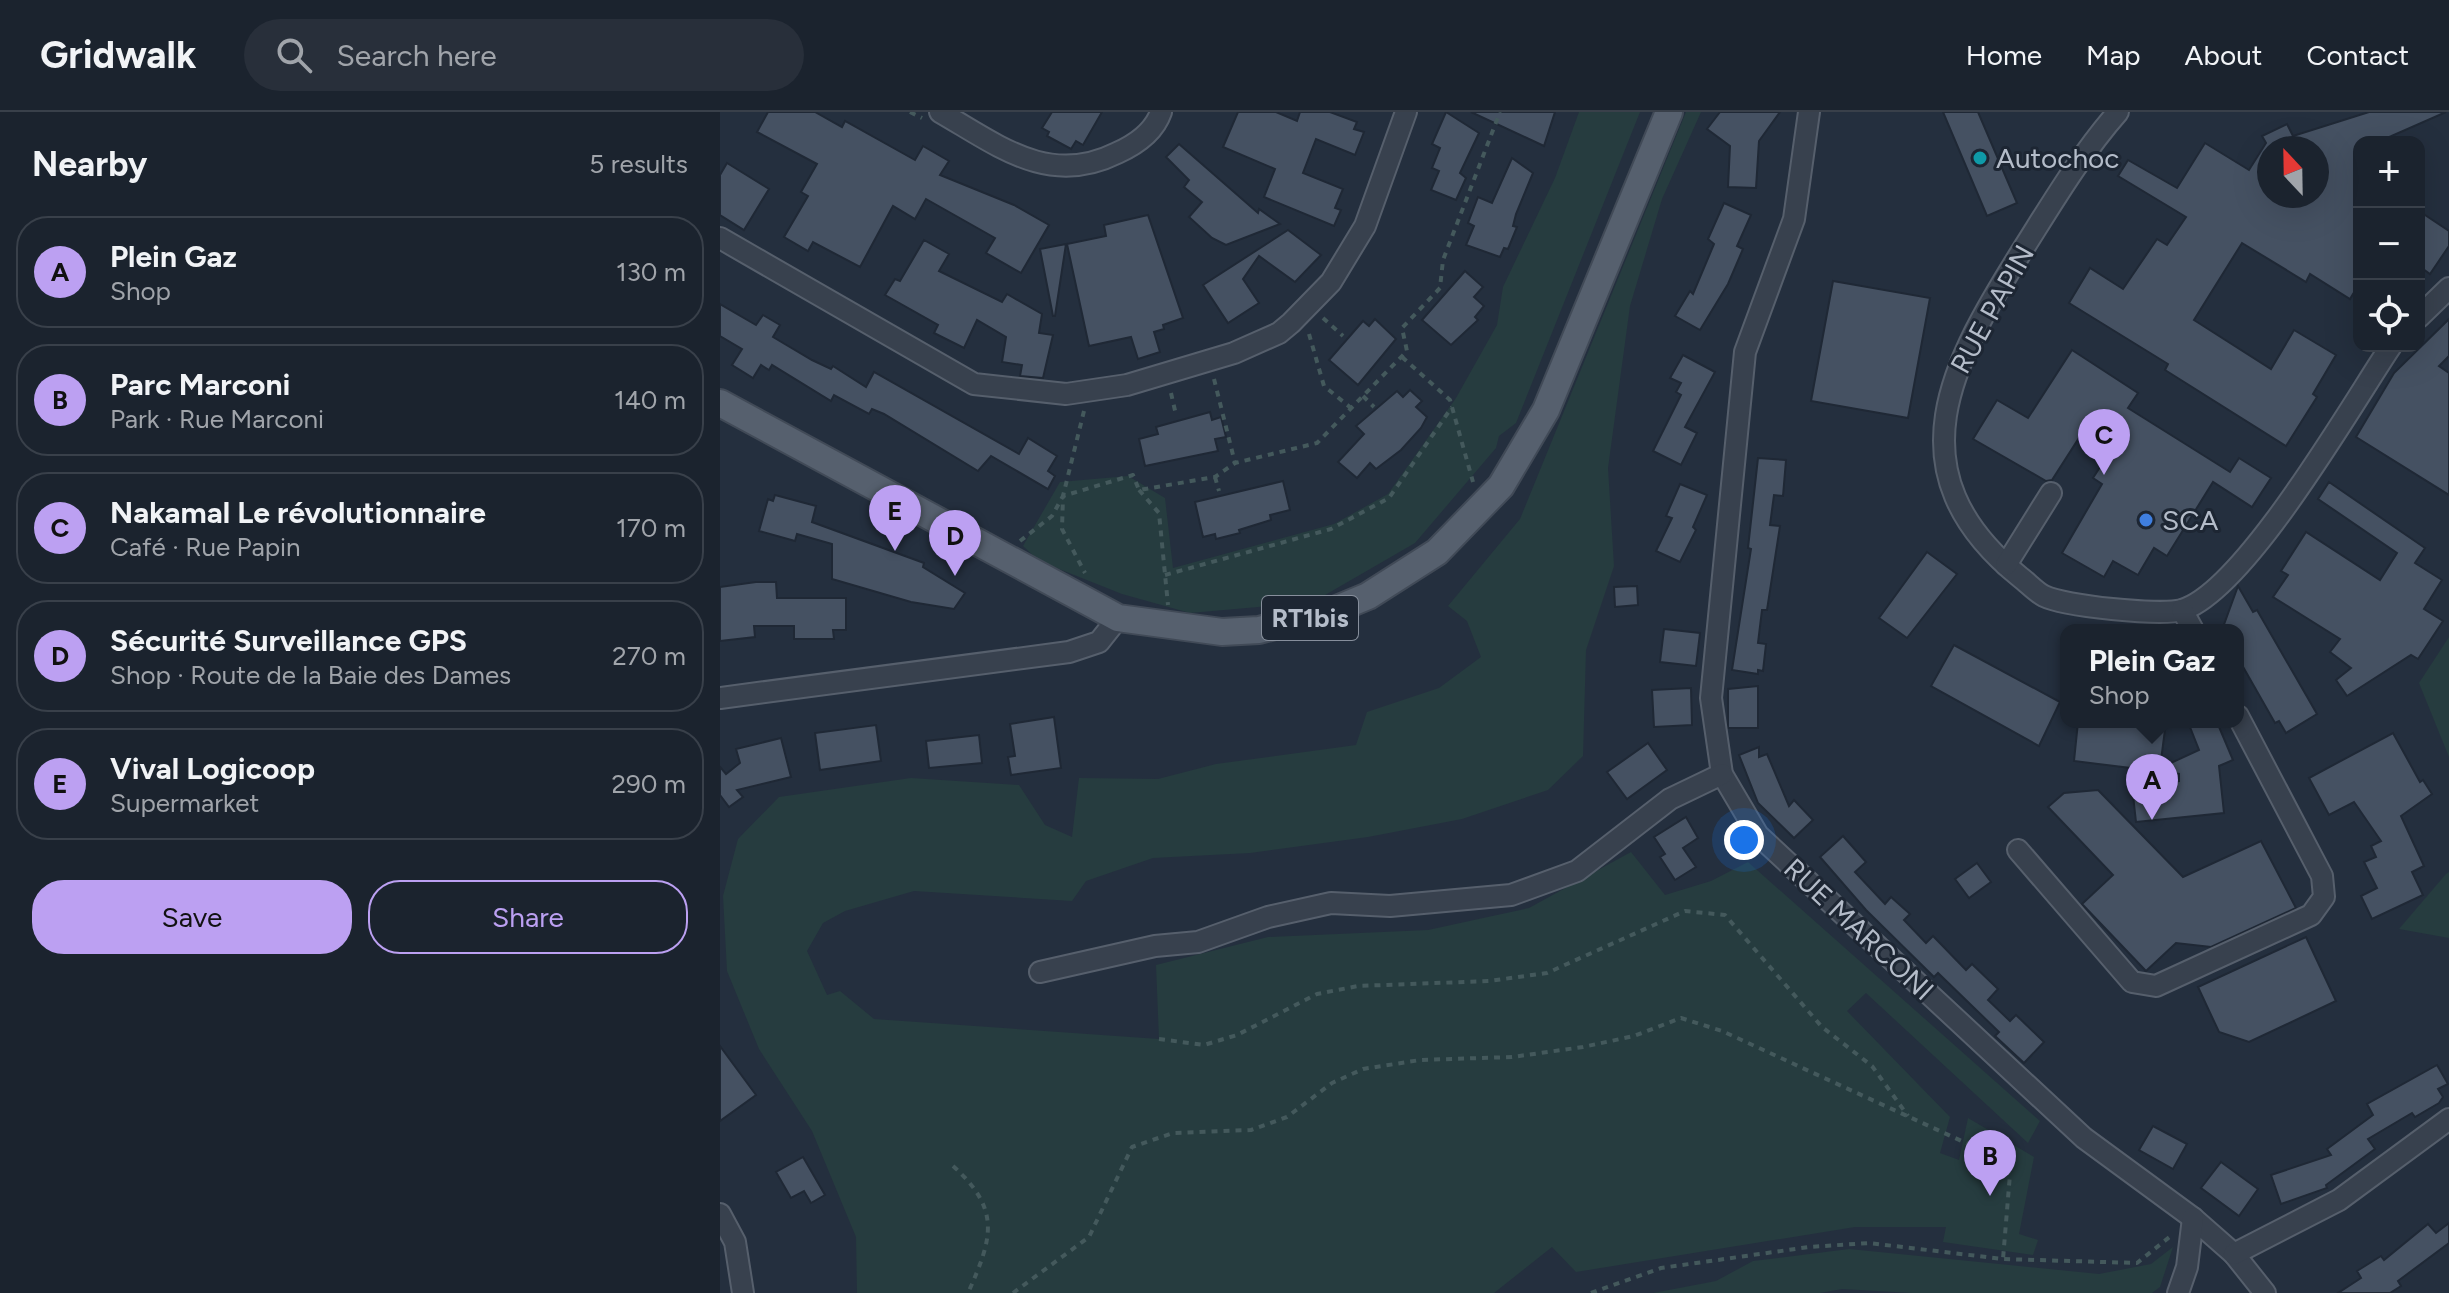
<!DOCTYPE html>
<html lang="en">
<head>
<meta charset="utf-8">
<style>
  body { margin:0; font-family:Figtree,sans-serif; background:#282f3a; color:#f1f3f6 }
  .controls { position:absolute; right:24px; top:24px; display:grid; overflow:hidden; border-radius:16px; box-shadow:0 8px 32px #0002 }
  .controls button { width:72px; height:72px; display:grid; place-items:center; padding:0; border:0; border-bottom:2px solid #39404a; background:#1b232e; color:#f1f3f6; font:40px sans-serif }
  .compass { position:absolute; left:1537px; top:24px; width:72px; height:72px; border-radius:50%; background:#1b232e; box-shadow:0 8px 32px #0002; rotate:338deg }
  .you { position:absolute; left:1024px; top:728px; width:28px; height:28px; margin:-20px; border:6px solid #fff; border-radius:50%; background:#1a73e8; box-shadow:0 0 0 12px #1a73e833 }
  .badge { display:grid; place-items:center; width:52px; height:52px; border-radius:50%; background:#bca0f2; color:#111; font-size:26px; font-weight:700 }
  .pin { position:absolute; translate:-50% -66px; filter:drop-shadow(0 2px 4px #0008) }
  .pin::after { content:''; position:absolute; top:42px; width:28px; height:24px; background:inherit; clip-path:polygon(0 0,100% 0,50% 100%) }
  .popup { position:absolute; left:1340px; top:512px; width:184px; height:104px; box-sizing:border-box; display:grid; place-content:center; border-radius:16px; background:#1b232e; filter:drop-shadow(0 2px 6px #0005); font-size:26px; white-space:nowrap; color:#a0a4aa }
  .popup b { font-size:30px; color:#f1f3f6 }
  .popup::after { content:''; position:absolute; left:50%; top:100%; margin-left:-16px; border:16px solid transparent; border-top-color:#1b232e }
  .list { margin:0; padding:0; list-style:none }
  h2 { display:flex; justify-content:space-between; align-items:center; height:104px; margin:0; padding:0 32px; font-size:34px }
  h2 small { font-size:26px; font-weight:400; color:#a0a4aa }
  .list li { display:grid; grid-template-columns:52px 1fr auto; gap:24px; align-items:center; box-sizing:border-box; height:112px; margin:0 16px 16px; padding:0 16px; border:2px solid #39404a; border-radius:32px }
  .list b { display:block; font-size:30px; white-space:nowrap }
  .list p { margin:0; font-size:26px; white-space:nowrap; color:#a0a4aa }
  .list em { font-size:26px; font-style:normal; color:#a0a4aa }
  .actions { display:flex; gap:16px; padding:24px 32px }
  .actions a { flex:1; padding:18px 0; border:2px solid #bca0f2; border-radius:32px; text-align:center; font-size:28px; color:#bca0f2 }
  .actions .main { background:#bca0f2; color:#111 }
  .icon { flex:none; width:44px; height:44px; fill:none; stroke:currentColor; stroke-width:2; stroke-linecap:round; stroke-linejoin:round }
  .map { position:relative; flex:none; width:1729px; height:1181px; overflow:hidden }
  header { display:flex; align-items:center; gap:48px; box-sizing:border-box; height:112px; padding:0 40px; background:#1b232e; border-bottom:2px solid #39404a }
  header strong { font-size:38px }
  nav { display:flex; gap:44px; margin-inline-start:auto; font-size:28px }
  .search { width:560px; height:72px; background:#282f3a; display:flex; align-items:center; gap:20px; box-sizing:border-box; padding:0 28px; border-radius:44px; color:#a0a4aa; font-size:30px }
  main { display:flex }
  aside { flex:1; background:#1b232e }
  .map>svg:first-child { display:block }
  .green { fill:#263c3f }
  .building { fill:#455162; stroke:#1f2835; stroke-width:2; fill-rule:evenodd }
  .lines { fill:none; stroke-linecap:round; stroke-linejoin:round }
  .minor-casing { stroke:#565f6c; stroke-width:24 }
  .major-casing { stroke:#414a57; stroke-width:30 }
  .path { stroke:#44595c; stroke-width:4; stroke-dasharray:6 6; stroke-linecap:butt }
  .minor { stroke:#38414e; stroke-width:20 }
  .major { stroke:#56606e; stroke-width:26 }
  .culture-dot { fill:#0f9aa8; stroke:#1d2633; stroke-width:3 }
  .shop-dot { fill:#3f7fe0; stroke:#1d2633; stroke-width:3 }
  .labels { text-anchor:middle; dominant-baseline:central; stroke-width:6; stroke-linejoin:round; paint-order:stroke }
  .shield { fill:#1d2633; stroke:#878f9c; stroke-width:2 }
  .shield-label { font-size:26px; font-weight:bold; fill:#b4bcc9 }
  .poi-label { font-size:28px; fill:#b4bcc9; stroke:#1d2633; text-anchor:start }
  .street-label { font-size:28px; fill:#b4bcc9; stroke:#1d2633 }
</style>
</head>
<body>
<header>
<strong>Gridwalk</strong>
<div class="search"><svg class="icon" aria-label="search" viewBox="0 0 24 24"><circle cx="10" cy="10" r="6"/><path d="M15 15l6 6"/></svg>Search here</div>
<nav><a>Home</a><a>Map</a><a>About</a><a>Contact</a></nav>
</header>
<main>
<aside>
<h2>Nearby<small>5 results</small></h2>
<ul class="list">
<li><span class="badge">A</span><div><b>Plein Gaz</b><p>Shop</p></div><em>130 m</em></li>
<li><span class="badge">B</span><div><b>Parc Marconi</b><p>Park · Rue Marconi</p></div><em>140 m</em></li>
<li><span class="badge">C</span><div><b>Nakamal Le révolutionnaire</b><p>Café · Rue Papin</p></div><em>170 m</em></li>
<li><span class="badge">D</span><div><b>Sécurité Surveillance GPS</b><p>Shop · Route de la Baie des Dames</p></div><em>270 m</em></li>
<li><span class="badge">E</span><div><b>Vival Logicoop</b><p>Supermarket</p></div><em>290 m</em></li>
</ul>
<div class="actions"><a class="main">Save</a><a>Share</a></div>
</aside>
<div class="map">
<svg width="1729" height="1181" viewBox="0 0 1729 1181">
  <rect width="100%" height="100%" fill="#242f3e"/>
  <g class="green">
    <path d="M859 0H920L796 311 779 324 776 336 695 431 593 490 470 501 402 482 319 449 303 434 340 370 408 364 445 386 453 456 614 412 668 382 736 286 777 213 783 175 835 66Z"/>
    <path d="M966 0H981L942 87 910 194 888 356 894 454 866 538 863 644 828 678 742 707 648 725 530 741 433 746 366 769 352 789 194 779 125 799 103 811 87 839 107 883 120 879 154 907 439 927 436 853 548 825 708 818 809 796 911 740 945 783 991 769 1028 750 1320 1009 1308 1031 1146 881 1127 899 1230 1005 1220 1041 1239 1048 1248 1006 1314 1045 1299 1122 1318 1128 1313 1143 1223 1130 1226 1115H1135L856 1160 832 1135 774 1181H137L136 1125 92 1019 39 937 7 859 3 784 18 727 59 685 191 666 299 673 325 713 352 725 359 666 438 667 496 652 636 633 647 600 719 576 761 545 747 509 728 494 800 407Z"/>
    <path d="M1729 525V645L1699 571Z"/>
    <path d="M1729 760V826L1679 817 1726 762Z"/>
    <path d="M1453 1135 1440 1175 1432 1181H1192L1122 1177 1100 1181H933L996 1169 1033 1149 1129 1137 1379 1162 1431 1152Z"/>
  </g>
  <g class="building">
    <path d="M48 0H95L122 15 125 9 195 48 203 34 229 49 220 63 294 93 329 113 301 161 266 141 275 126 206 87 195 107 173 94 140 155 93 130 88 139 64 125 88 84 81 80 97 52 37 20Z"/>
    <path d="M332 0H382L363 33 356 29 351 37 327 24 329 20 322 16Z"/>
    <path d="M518 0H556L577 9 580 0H610L637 10 634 17 644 20 635 43 596 27 583 61 623 77 615 96 621 98 614 114 544 85 555 57 503 35Z"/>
    <path d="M726 0 759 21 740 61 746 66 736 88 711 78 719 59 712 56 720 36 712 32Z"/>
    <path d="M751 0H835L824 34Z"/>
    <path d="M1000 0H1060L1039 29 1036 76 1008 75 1010 34 987 17Z"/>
    <path d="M1223 0H1258L1297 91 1267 104Z"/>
    <path d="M1649 0H1726L1658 30H1639V172L1630 187 1590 162 1586 170 1522 131 1474 208 1551 257 1574 218 1616 243 1593 282 1597 285 1566 334 1445 258 1448 252 1349 191 1370 156 1403 177 1437 127 1447 133 1466 105 1398 64 1408 48 1457 76 1485 31 1529 58 1546 31 1542 24 1567 12 1573 24ZM1549 36H1597V84H1549Z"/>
    <path d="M459 32 538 101 539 97 560 112 506 133 492 126 469 105 482 90 464 75 469 68 446 45Z"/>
    <path d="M792 46 813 61 796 102 793 114 797 115 788 137 784 136 780 145 746 133 754 114 748 111 758 85 772 91Z"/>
    <path d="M7 51 49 77 24 118 0 103V63Z"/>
    <path d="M1004 91 1031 103 1017 134 1023 137 1008 172 980 218 955 204 970 179 973 182 994 132 988 127Z"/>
    <path d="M1699 99 1729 119V134L1710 162 1699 154Z"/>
    <path d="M428 103 463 206 443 213 444 217 434 220 440 240 418 247 411 225 369 234 347 132 386 124 384 113Z"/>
    <path d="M568 118 601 143 575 170 539 144 523 167 539 191 508 211 483 173Z"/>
    <path d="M204 128 229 142 219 159 282 190 287 182 322 202 319 221 333 223 323 266 300 264 302 253 282 250 286 225 257 208 244 236 214 221 218 213 165 183 175 167 180 169Z"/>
    <path d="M346 132 335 204H333L320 137Z"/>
    <path d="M745 159 763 175 754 185 764 194 755 205 758 208 731 233 702 208Z"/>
    <path d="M1113 169 1210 186 1188 306 1091 289Z"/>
    <path d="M0 192 36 213 43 203 60 213 53 225 92 248 111 257 113 254 146 275 154 260 299 342 308 326 337 344 328 359 335 364 328 377 271 344 258 359 164 302 152 297 149 302 114 283 111 289 52 253 49 258 41 253 33 266 12 253 22 237 0 224Z"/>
    <path d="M655 207 676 227 638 273 609 248 643 209 649 214Z"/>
    <path d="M1729 207V244L1719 254 1729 261V383L1636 325 1674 261Z"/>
    <path d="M1352 238 1418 281 1408 296 1510 360 1519 346 1551 366 1532 395 1493 370 1447 444 1434 436 1418 463 1393 449 1384 465 1342 441 1382 372 1373 366 1387 344 1359 326 1332 368 1326 369 1253 327 1277 288 1308 306Z"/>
    <path d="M963 243 995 260 965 315 977 321 961 353 933 339 961 283 956 280 961 271 950 266Z"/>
    <path d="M690 278 702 289 696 295 707 305 701 316 681 338 656 357 650 351 637 366 618 350 644 322 636 314 677 279 683 285Z"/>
    <path d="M490 300 492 308 501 305 506 325 495 327 498 339 425 354 419 327 438 322 436 315Z"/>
    <path d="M1038 346 1066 348 1063 384 1054 383 1050 413 1060 414 1047 498H1042L1038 531 1046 532 1043 559 1038 558V562L1012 558 1031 437 1028 436Z"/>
    <path d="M563 369 570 398 550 403 551 408 519 418 520 421 496 427 495 422 483 425 475 390Z"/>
    <path d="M1609 370 1705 436 1695 451 1722 468 1704 497 1723 509 1698 547 1691 543 1627 584 1616 568 1631 556 1610 540 1620 527 1553 485 1568 463 1561 459 1586 420 1660 468 1677 441 1598 387Z"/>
    <path d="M960 372 987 383 973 415 976 418 960 450 936 439 952 406 946 404Z"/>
    <path d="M55 383 96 394 92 410 204 451 203 455 245 481 234 497 191 490 112 467V432L77 422 75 429 39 419 48 387 53 389Z"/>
    <path d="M1207 440 1237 462 1187 526 1159 506Z"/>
    <path d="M36 470H56L57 486H126V518H113L114 527H74V514H34L35 525 0 529V475Z"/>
    <path d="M917 474 918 493 895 495 894 475Z"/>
    <path d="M1518 474 1533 500 1537 498 1597 602 1566 621 1559 609 1555 611 1518 546V518H1502Z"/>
    <path d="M944 517 980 521 976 554 940 550Z"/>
    <path d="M1234 533 1340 590 1319 634 1211 574Z"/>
    <path d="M1038 574V616H1008V577Z"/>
    <path d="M971 576 972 613 934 615 932 578Z"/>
    <path d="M334 605 341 656 291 663 288 645 295 644 290 612Z"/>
    <path d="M1358 610H1446L1440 656 1479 638 1468 610H1497L1513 648 1499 654 1504 701 1416 710 1412 674 1459 669V662L1354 649Z"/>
    <path d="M156 613 161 649 100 658 95 621Z"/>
    <path d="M1673 621 1700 670 1703 668 1712 682 1681 704 1704 754 1692 760 1703 783 1652 807 1641 784 1657 776 1644 750 1656 745 1651 734 1661 729 1634 690 1609 703 1589 666Z"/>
    <path d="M259 623 262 651 209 656 206 629Z"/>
    <path d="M61 626 71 665 17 678 23 685 9 695 0 683V655L6 662 20 651 16 637Z"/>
    <path d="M928 631 947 658 907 687 887 660Z"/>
    <path d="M1039 635V645L1047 642 1069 694 1074 688 1093 708 1074 726 1038 691 1019 643Z"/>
    <path d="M1378 678 1463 765 1541 729 1576 796 1491 835 1456 831 1426 859 1362 792 1393 763 1328 695 1344 681Z"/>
    <path d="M966 705 978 726 963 736 976 755 955 768 940 745 945 742 934 725Z"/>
    <path d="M1123 724 1146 750 1135 760 1165 792 1171 785 1190 802 1184 808 1206 831 1213 824 1246 858 1252 852 1278 877 1268 888 1290 909 1296 903 1324 930 1304 951 1275 924 1279 920 1218 861 1214 865 1146 798 1100 745Z"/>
    <path d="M1257 751 1271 770 1249 786 1235 767Z"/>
    <path d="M1586 825 1616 889 1529 930 1499 920 1478 875Z"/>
    <path d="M0 934 36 983 0 1009Z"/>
    <path d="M1717 953 1728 972 1718 977 1723 985 1719 991 1695 1005 1692 1001 1648 1027 1655 1037 1606 1073 1607 1076 1561 1092 1551 1063 1611 1043 1607 1037 1653 1003 1647 992Z"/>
    <path d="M1433 1014 1467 1032 1453 1057 1419 1038Z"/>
    <path d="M83 1045 105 1083 91 1091 84 1079 71 1086 56 1060Z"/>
    <path d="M1501 1050 1538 1077 1519 1104 1481 1076Z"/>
    <path d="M1729 1111V1131L1678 1169 1681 1174 1670 1181H1618L1641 1166 1637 1159 1661 1144 1664 1148 1708 1112 1716 1121Z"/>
  </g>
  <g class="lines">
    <g class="minor-casing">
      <g id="minor">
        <path d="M220 0C279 34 329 75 397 41 415 33 434 20 441 0"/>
        <path d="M1089 0 1074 107 1025 240 991 586 1002 662 1038 723 1364 1026 1473 1106 1514 1142 1545 1181"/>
        <path d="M1398 0C1362 41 1334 88 1305 134 1232 250 1169 359 1300 465 1308 471 1316 480 1324 484 1344 494 1440 504 1462 498 1525 479 1632 292 1671 234"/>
        <path d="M0 126 254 272 346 282 407 273 514 241 559 221 571 211 611 170 645 114 686 0"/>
        <path d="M1699 205 1729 176"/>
        <path d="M1286 453 1331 381"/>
        <path d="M1462 498 1473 518"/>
        <path d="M0 586 349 540 379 530 398 506"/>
        <path d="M1298 738 1412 870 1436 874 1591 803 1604 785 1602 764 1518 604"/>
        <path d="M320 860 435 834 478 830 548 805 611 791 670 794 791 783 857 759 950 687 1002 662"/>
        <path d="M0 1102 15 1130 23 1181"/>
        <path d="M1514 1142 1619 1088 1729 1007"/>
        <path d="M1458 1181 1467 1155 1473 1106"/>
      </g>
    </g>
    <g class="major-casing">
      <path id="major" d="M0 291 398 506 502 520 539 518 612 499 648 484 717 440 781 374 826 298 949 0"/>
    </g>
    <g class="path">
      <path d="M190 0 202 6"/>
      <path d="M603 206 623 224"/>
      <path d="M589 222 604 274 631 296"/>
      <path d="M682 245 730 288 753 370"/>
      <path d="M494 267 515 351"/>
      <path d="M451 281 456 303"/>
      <path d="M643 284 654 295"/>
      <path d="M364 299 343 384 342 417 365 461"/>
      <path d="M495 365 499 379"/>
      <path d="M419 378 439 401 448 493"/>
      <path d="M300 429 332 404 343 384 413 363 419 378 495 365 515 351 597 331 687 239 682 216 720 176 723 148 780 0"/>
      <path d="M445 463 611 417 669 386 732 295"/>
      <path d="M439 927 484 933 517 923 597 882 638 874 769 869 827 861 965 799 1005 803 1102 915 1152 954 1188 1004"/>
      <path d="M233 1054C282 1098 272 1127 248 1181"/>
      <path d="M293 1181 369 1125 412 1035 453 1021 531 1018 567 1005 612 971 643 957 700 948 792 945 863 935 914 924 961 906 1002 919 1272 1043 1290 1062 1283 1147"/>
      <path d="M871 1181 941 1156 1089 1135 1149 1131 1283 1147 1417 1151 1452 1123"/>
    </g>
    <use href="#minor" class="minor"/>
    <use href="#major" class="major"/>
  </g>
  <circle class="culture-dot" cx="1260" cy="46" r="8"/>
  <circle class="shop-dot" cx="1426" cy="408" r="8"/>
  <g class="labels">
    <rect class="shield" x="542" y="484" width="96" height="44" rx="6"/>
    <g class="shield-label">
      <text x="590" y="506">RT1bis</text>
    </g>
    <g class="poi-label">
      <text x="1276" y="46">Autochoc</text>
      <text x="1442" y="408">SCA</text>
    </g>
    <g class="street-label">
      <text transform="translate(1272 197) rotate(-61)">RUE PAPIN</text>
      <text transform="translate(1139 817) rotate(43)">RUE MARCONI</text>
    </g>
  </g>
</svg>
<div class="controls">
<button>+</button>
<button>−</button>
<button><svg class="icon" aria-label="locate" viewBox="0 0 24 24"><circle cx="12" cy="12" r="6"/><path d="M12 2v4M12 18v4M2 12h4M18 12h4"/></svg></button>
</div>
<svg class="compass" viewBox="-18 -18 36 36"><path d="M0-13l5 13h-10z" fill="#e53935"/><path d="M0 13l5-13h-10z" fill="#a0a4aa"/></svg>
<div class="you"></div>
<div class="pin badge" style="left:1432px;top:708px">A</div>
<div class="popup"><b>Plein Gaz</b>Shop</div>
<div class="pin badge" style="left:1270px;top:1084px">B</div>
<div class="pin badge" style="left:1384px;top:363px">C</div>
<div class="pin badge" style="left:235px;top:464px">D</div>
<div class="pin badge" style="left:175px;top:439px">E</div>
</div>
</main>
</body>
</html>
